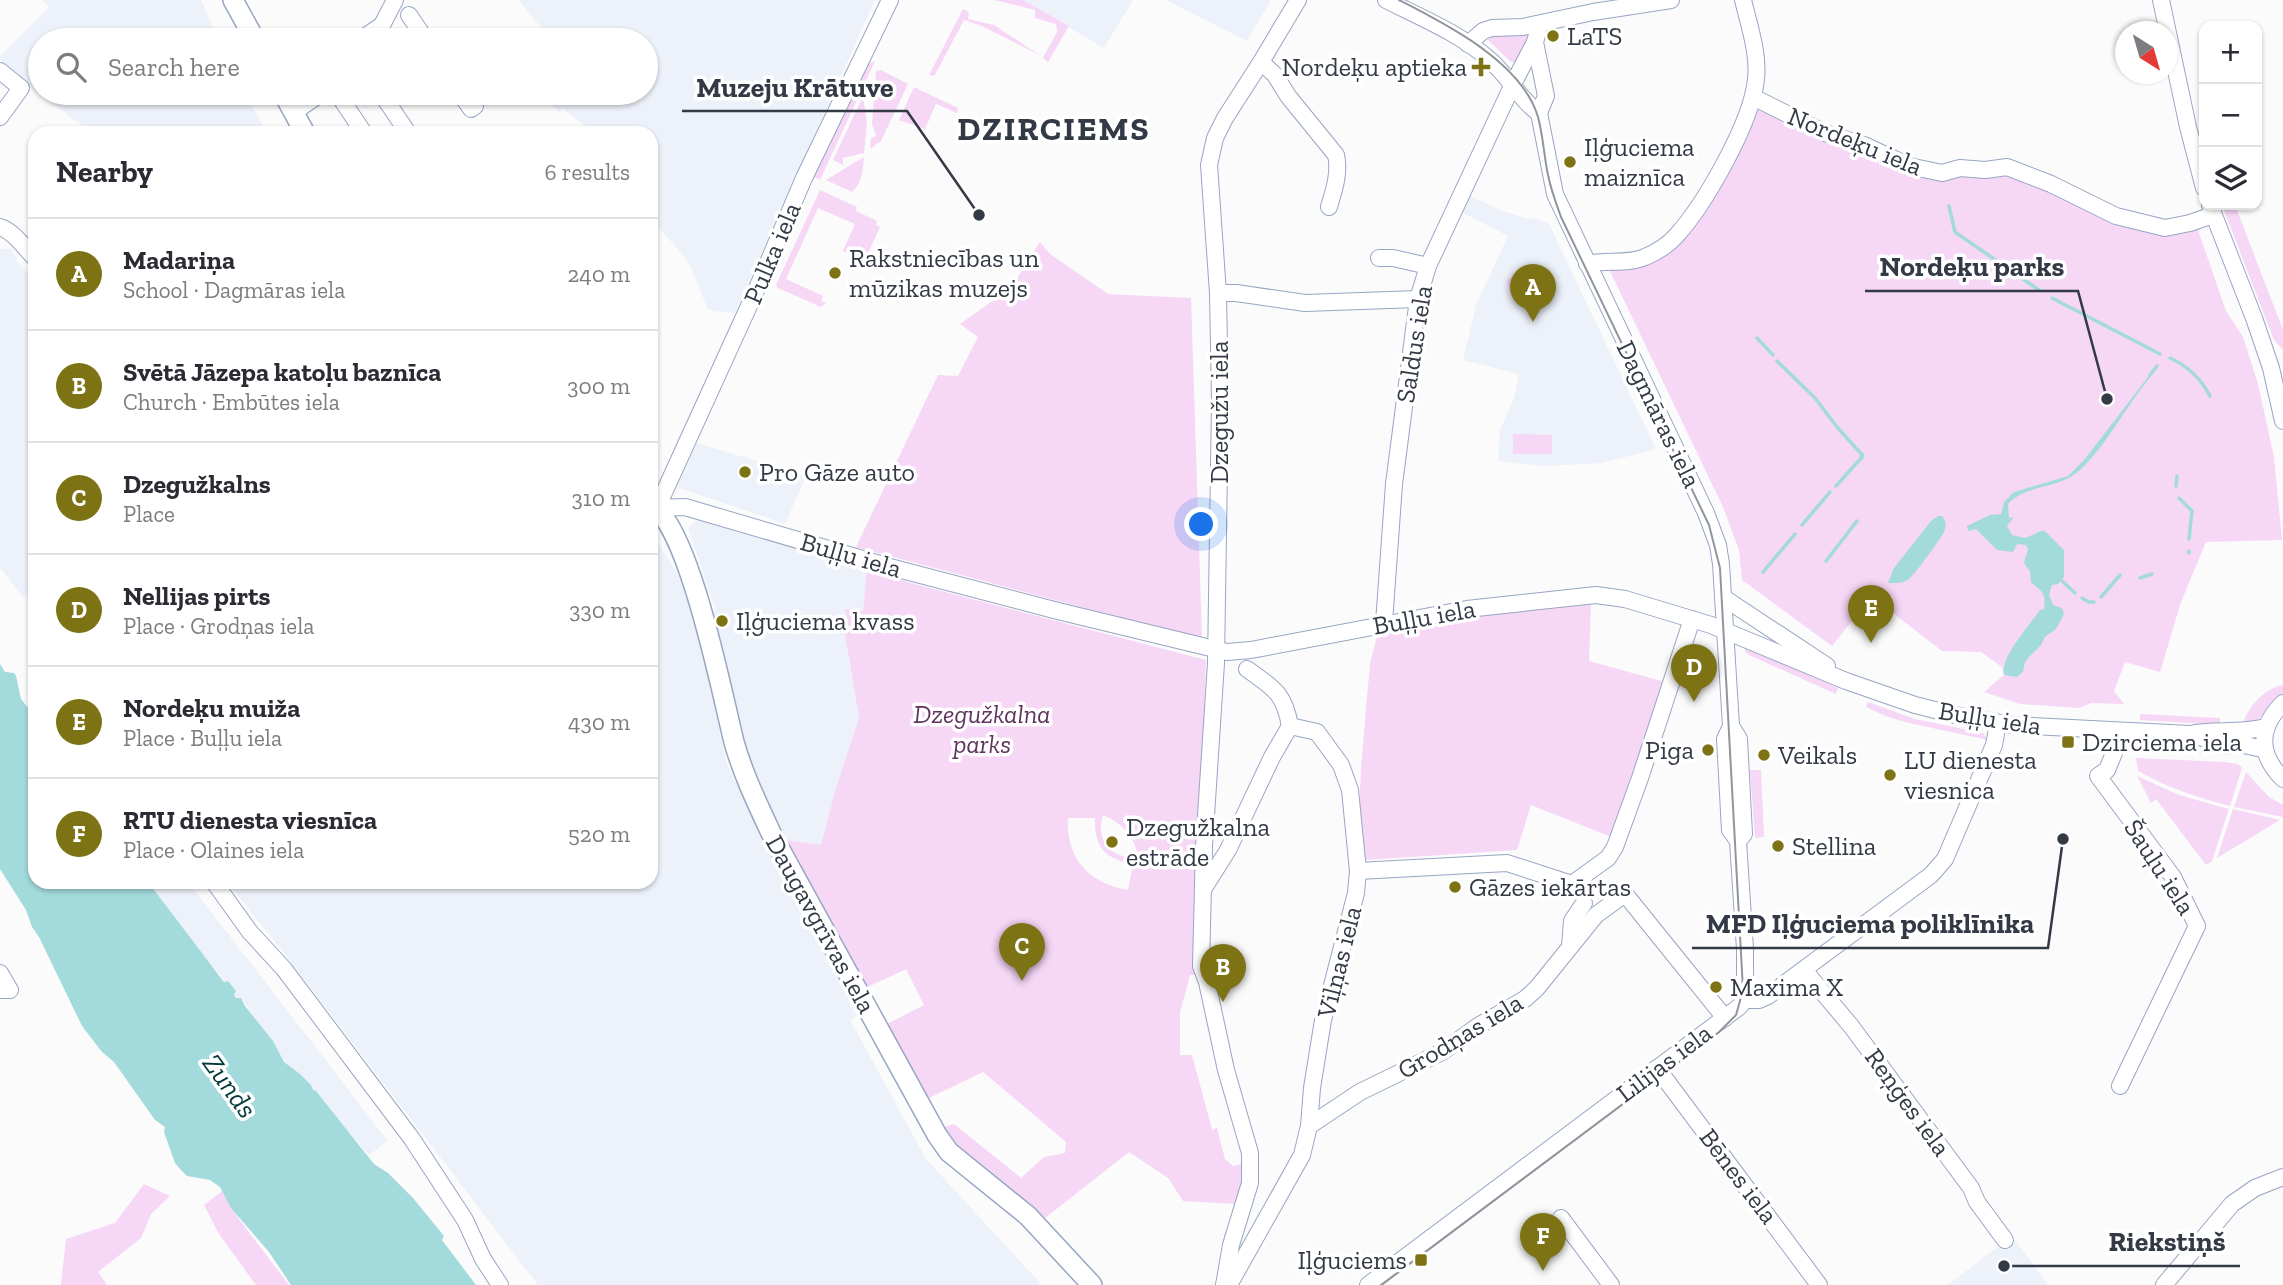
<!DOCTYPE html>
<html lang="en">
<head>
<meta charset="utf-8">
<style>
  body { margin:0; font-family:"Zilla Slab",serif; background:#f2f2f3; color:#2b2b33 }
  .controls { position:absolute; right:21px; top:21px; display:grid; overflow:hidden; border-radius:14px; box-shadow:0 2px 5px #0004 }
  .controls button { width:63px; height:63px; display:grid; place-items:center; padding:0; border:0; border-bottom:2px solid #e1e1e2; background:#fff; color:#2b2b33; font:35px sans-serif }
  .compass { position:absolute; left:2115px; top:21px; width:63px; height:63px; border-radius:50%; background:#fff; box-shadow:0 2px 5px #0004; rotate:143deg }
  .you { position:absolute; left:1202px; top:525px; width:24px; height:24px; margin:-18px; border:5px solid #fff; border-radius:50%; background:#1a73e8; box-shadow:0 0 0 10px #1a73e833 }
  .badge { display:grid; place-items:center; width:46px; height:46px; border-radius:50%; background:#7d7315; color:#fff; font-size:23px; font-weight:700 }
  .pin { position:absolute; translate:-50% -58px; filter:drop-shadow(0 2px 4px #0008) }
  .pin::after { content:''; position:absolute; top:37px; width:24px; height:21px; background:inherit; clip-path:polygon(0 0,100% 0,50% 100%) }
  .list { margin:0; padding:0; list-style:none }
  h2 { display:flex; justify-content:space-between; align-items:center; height:91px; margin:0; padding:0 28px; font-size:30px }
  h2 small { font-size:23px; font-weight:400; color:#7c7c81 }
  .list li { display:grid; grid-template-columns:46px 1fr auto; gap:21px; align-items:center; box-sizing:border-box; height:112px; padding:0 28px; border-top:2px solid #e1e1e2 }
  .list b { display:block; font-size:26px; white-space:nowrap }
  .list p { margin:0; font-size:23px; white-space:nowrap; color:#7c7c81 }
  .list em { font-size:23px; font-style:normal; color:#7c7c81 }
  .icon { flex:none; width:38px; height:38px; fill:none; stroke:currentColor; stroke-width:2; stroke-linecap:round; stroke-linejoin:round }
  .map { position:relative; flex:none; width:2283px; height:1285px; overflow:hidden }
  .search { position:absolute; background:#fff; box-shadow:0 2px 5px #0004; left:28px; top:28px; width:630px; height:77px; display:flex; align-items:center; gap:18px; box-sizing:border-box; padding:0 24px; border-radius:38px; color:#7c7c81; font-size:26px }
  .panel { position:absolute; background:#fff; box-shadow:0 2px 5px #0004; left:28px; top:126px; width:630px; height:763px; border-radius:21px }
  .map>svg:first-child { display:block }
  .built { fill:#edf1f9 }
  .green { fill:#f6d7f6; fill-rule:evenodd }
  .water { fill:#a3dadc }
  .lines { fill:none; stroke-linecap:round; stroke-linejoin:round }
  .stream { stroke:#a3dadc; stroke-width:3.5 }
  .minor-casing { stroke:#96a6c3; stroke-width:18 }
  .major-casing { stroke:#96a6c3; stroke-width:22 }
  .minor { stroke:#fff; stroke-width:16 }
  .major { stroke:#fff; stroke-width:19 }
  .tram { stroke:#92959c; stroke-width:2 }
  .poi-dot { fill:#7d7315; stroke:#fff; stroke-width:2.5 }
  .labels { text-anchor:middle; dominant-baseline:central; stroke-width:7; stroke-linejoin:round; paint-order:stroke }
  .poi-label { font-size:26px; fill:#333a46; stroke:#fff; text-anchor:start }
  .street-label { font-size:26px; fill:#333a46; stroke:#fff }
  .park-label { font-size:26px; font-style:italic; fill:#5e345f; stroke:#fff }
  .water-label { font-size:28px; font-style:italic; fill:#02393b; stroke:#fff }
  .district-label { font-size:33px; font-weight:bold; letter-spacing:2px; fill:#333a46; stroke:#fff }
  .leader { fill:none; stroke:#333a46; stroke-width:2.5 }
  .callout-dot { fill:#333a46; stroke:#fff; stroke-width:2.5 }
  .callout-label { font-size:28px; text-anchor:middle; font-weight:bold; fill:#333a46; stroke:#fff; stroke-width:7; stroke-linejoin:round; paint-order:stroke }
</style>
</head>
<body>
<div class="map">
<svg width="2283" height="1285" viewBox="0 0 2283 1285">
  <rect width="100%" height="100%" fill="#fbfbfb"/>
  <g class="built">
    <path d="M42 0H201L219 40H40V93H244L267 133H92L33 89 0 59V56L49 7Z"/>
    <path d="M519 0H875L735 313 708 310 693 272 683 255 651 219V133H595L563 109 559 112 542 93H646V40H544L547 35Z"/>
    <path d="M1023 0H1133L1104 48Z"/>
    <path d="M1166 0H1271L1247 41Z"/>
    <path d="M1470 196 1500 210 1525 218 1538 219 1549 224 1656 449 1602 463 1543 466 1498 461 1500 430 1514 398 1519 374 1463 360 1476 305 1508 236 1463 213Z"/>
    <path d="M0 249H11L18 263 35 281V601L30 592 23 597 0 568Z"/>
    <path d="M697 443 806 476 785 524 677 487Z"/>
    <path d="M697 519 867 569 863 611 844 610 847 616V651L859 718 836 788 821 846 786 840 751 773 708 616 715 613V609L688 528Z"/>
    <path d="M651 535 660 546 679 576 692 610 702 648 727 765 797 898 862 1013 850 1020 926 1159 1042 1285H538L284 953 227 882H651Z"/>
    <path d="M148 882H188L388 1141 369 1155 313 1091 311 1085 284 1062 273 1041 260 1026 243 1000 236 998 234 992 182 929Z"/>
    <path d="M2011 1235 2048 1285H1948L1999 1246Z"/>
  </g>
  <g class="green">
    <path d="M994 0H1023L1069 26 1048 62 1043 58 1057 32 1056 24 1035 18V10Z"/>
    <path d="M963 9 969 12 968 19 994 25 1041 56 982 26 964 20 936 73 934 76 929 75Z"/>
    <path d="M1528 33 1530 40 1515 63 1510 61 1488 40 1492 35Z"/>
    <path d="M875 61 820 180 814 177 864 66Z"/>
    <path d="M881 70 908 84 881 141 870 149 871 138 876 136 872 124 876 71Z"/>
    <path d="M914 87 958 108 957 113 936 104 925 129 899 120Z"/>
    <path d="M863 96 867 123 864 153 843 158V165L833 160Z"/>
    <path d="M1760 106 1826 140 1968 172 2019 177 2112 220 2197 227 2226 311 2243 337 2258 384 2274 457 2282 540 2206 542 2181 602 2160 672 2125 662 2114 691 2124 704 2091 703 2079 708 2020 704 1984 692 2004 675 2002 667 1981 652 1942 651 1888 609 1886 596 1877 589 1832 646 1742 580 1739 550 1723 507 1609 269C1625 268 1641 268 1656 261 1688 246 1742 140 1760 106Z"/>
    <path d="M864 157C863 170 862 183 852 192L826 180Z"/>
    <path d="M820 190 857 207 856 211 877 221 876 225 880 227 865 260 843 251 855 224 818 208 786 279 823 296 821 301 826 303 821 307 778 288 776 285Z"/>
    <path d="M2222 205H2235L2283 330V350L2274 340Z"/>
    <path d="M1040 242 1050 254 1108 294 1191 298 1202 637H1193L856 547 938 375 958 376 978 337 960 324 1011 288Z"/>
    <path d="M1537 267 1545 286 1514 299 1506 280Z"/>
    <path d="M1513 434 1552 435V454H1513Z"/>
    <path d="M867 569C881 570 896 579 911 583L1206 660 1195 975H1190L1180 1013V1055H1192L1210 1122 1212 1130 1217 1128 1225 1159 1233 1166 1247 1163 1239 1204 1183 1201 1168 1178 1129 1152 1045 1218 954 1145 944 1127 954 1124 1021 1178 1044 1157 1065 1153 1066 1142 983 1072 927 1099 887 1024 924 1005 906 969 868 987 786 840 821 845 836 788 859 718 843 623 847 616 844 609 863 611ZM1103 815C1121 822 1135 837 1138 856 1111 861 1095 839 1103 815ZM1068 818H1095C1094 847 1105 859 1133 864L1128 890C1088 883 1066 858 1068 818Z"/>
    <path d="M1579 604H1591L1589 661 1665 682 1614 838 1531 805 1517 850 1365 860 1358 837 1361 768 1370 663 1378 633 1454 619 1457 622 1465 621 1470 617Z"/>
    <path d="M1745 646 1838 688 1836 694 1749 655 1745 652Z"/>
    <path d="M2283 685V694C2268 705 2262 724 2242 726 2247 708 2264 688 2283 685Z"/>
    <path d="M1868 702 1915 719 1983 733 1988 740 1909 723 1888 717 1866 707Z"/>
    <path d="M2140 714 2220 718V725L2140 720Z"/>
    <path d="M2131 743 2232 748V755L2123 749 2127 744Z"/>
    <path d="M2136 758 2225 762 2238 764 2242 768 2230 806C2196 797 2169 788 2138 771Z"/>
    <path d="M1750 770H1761L1764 837 1755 838Z"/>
    <path d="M2246 772 2269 797 2283 805V817L2234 807Z"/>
    <path d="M2137 776 2179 795 2229 809 2212 861 2206 865 2156 799 2151 803Z"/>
    <path d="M2233 809 2280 820 2217 858Z"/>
    <path d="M144 1184 170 1196 151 1214 141 1238 98 1272 107 1285H61L66 1239 115 1223Z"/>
    <path d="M222 1191 239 1219 289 1285H256L219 1234 204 1205Z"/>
  </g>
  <g class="water">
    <path d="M2151 373H2153L2148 380C2125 408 2106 446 2080 470 2059 490 2027 483 2008 504L2009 518 2014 517 2007 526 2012 535 2025 538 2044 530 2064 550V577L2058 584 2052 585 2049 595 2053 605 2062 608 2064 614 2056 629 2045 637 2041 645 2029 657 2025 662 2023 672 2017 677 2004 675C2000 657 2029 626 2040 610L2044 609C2046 592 2043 593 2031 582L2030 571 2024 563 2028 549 2026 545 2017 544 2013 552 1997 550 1976 529 1968 531 1967 526 1990 515 2001 514 2004 502 2014 492 2068 476 2085 459Z"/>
    <path d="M1938 516H1942C1946 521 1947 525 1944 532 1941 538 1915 574 1910 578 1903 584 1896 583 1888 583L1894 568 1931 521Z"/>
    <path d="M0 664 5 672 14 673 16 676 21 699 35 717V882H148L224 982 228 981 236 991 234 995 236 998H241L245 1006 273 1041 284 1062 300 1074 311 1085 313 1090 316 1091 374 1164 388 1173 413 1198 444 1236 442 1240 476 1285H291L269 1252 231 1208 220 1187 210 1180 187 1176 180 1169 175 1163 164 1132 165 1127 155 1120 114 1062 102 1052 82 1026 39 937 32 927 26 910 0 869Z"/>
  </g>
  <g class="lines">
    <g class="stream">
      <path d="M1949 206 1955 232 2039 290"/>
      <path d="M2052 298 2160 354"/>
      <path d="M1757 338 1773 355"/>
      <path d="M2170 358C2188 366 2201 379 2210 396"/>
      <path d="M1777 361 1815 398 1837 427 1863 456 1836 486"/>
      <path d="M2150 375 2157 366"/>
      <path d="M2176 486 2177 476"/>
      <path d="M2179 498 2192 511 2189 539"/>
      <path d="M1802 525 1830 492"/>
      <path d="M2189 553V551"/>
      <path d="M1826 561 1857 521"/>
      <path d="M1763 572 1795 534"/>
      <path d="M2140 578 2152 574"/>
      <path d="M2062 581 2075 593"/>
      <path d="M2101 597 2120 575"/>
      <path d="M2082 598 2089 602H2094"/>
    </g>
    <g class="minor-casing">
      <g id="minor">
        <path d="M890 0 804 178 758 286 657 508 685 507 890 567 1058 611 1227 652 1251 650 1467 609 1596 595 1625 599 1711 625 1846 681 1915 705 1955 715 2012 725 2190 734C2215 729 2241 734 2266 727"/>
        <path d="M1386 0C1422 18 1461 34 1491 61 1508 76 1522 102 1539 113"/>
        <path d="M2161 0 2188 127 2204 188"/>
        <path d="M409 15 426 40"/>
        <path d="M1540 24 1535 42 1546 96 1539 113 1555 194 1706 513 1718 545 1721 564 1731 726 1725 739 1730 830 1738 841 1745 949V1000"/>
        <path d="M360 40 382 25 395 0"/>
        <path d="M1468 44 1483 31 1492 28 1523 27 1593 12 1671 0"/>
        <path d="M1261 62 1275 75 1288 96 1336 155C1340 173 1334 190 1329 207"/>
        <path d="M0 71 21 88 0 117"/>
        <path d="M337 93 364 133"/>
        <path d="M381 93 408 133"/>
        <path d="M460 93 471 109 475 106"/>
        <path d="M1753 97 1825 133 1864 145 1909 166 1942 173 1960 168 1985 170 2007 167 2051 184 2116 216 2165 228 2190 223 2213 215"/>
        <path d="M294 112 322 93"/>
        <path d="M2210 205 2254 318 2271 368 2283 421"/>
        <path d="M0 227C16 233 23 247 35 258"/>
        <path d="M1379 258H1393L1428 266"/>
        <path d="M1587 264C1606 259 1627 265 1645 257 1657 252 1668 245 1676 236 1705 204 1752 122 1756 79 1759 54 1749 25 1743 0"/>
        <path d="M1218 293H1236L1305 303 1418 299"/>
        <path d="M1724 598 1827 666"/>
        <path d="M1384 623 1394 484 1418 299 1428 266 1513 84 1535 42"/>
        <path d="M1247 669C1273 688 1284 692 1290 726"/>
        <path d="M2283 703C2258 728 2258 754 2283 779"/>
        <path d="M1731 726 1739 739 1744 834 1738 841"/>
        <path d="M2192 735C2216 743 2241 742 2265 750"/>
        <path d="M1358 871 1507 863 1572 884"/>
        <path d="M214 882 250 932 284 969 412 1139 465 1220 483 1259 500 1285"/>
        <path d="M1572 884 1608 858 1615 847 1640 778 1692 619"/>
        <path d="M1204 888 1228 850 1272 757 1290 726"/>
        <path d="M1570 946 1572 921 1584 903"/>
        <path d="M1804 970 1851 1026 1971 1188 1977 1202 2005 1240"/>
        <path d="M0 973 10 990H0"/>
        <path d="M1657 1068 1819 1285"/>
        <path d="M2120 1086 2197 926 2173 877 2098 776 2107 770 2123 731"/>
        <path d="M1309 1126 1360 1092 1442 1052 1478 1026 1525 999 1537 988 1596 915 1625 894 1725 1018"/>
        <path d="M1561 1218 1611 1285"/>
        <path d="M1224 1285 1231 1245 1250 1183V1153L1226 1070 1207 982 1201 966 1204 846 1216 663 1220 401 1218 293 1209 165 1215 138 1225 118 1261 62 1298 0"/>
        <path d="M1229 1285 1302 1155 1309 1126 1312 1088 1323 1020 1356 893 1358 871 1350 790 1341 765 1317 732 1290 726"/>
        <path d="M1368 1285 1739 1007 1745 1000H1759L1768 996 1931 875 1945 859 1994 745 1998 723"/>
        <path d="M2164 1285 2232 1204 2255 1188 2283 1177"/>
      </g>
    </g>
    <g class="major-casing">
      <g id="major">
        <path d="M233 0 255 40"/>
        <path d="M283 93 305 133"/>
        <path d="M651 505C689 524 723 698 734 742 743 774 757 803 771 833L937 1135 949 1152 1028 1216 1092 1285"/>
      </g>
    </g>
    <use href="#minor" class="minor"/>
    <use href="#major" class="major"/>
    <path class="tram" d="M1381 1285 1719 1032 1736 1015 1743 990 1720 568 1709 525 1561 217C1556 203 1551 190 1548 175 1544 156 1543 135 1538 117 1522 62 1446 24 1399 0"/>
  </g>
  <g class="poi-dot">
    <circle cx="1553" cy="36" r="7"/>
    <path d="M1477.5 56.5h7v7h7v7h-7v7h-7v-7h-7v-7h7z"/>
    <circle cx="1570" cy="162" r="7"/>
    <circle cx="835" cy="273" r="7"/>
    <circle cx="745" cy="472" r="7"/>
    <circle cx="722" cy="621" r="7"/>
    <rect x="2061" y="735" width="14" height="14" rx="3.5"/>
    <circle cx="1708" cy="750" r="7"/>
    <circle cx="1764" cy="755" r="7"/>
    <circle cx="1890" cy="775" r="7"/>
    <circle cx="1112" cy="842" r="7"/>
    <circle cx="1778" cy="846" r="7"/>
    <circle cx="1455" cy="887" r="7"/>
    <circle cx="1716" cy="987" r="7"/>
    <rect x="1414" y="1253" width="14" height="14" rx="3.5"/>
  </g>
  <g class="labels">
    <g class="poi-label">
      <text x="1567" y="36">LaTS</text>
      <text x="1467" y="67" text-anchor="end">Nordeķu aptieka</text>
      <text x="1584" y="147">Iļģuciema<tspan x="1584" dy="30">maiznīca</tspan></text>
      <text x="849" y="258">Rakstniecības un<tspan x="849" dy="30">mūzikas muzejs</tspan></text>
      <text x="759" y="472">Pro Gāze auto</text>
      <text x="736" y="621">Iļģuciema kvass</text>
      <text x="2082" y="742">Dzirciema iela</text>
      <text x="1694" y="750" text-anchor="end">Piga</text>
      <text x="1778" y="755">Veikals</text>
      <text x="1904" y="760">LU dienesta<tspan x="1904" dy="30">viesnica</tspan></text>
      <text x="1126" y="827">Dzegužkalna<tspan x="1126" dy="30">estrāde</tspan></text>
      <text x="1792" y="846">Stellina</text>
      <text x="1469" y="887">Gāzes iekārtas</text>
      <text x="1730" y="987">Maxima X</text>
      <text x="1407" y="1260" text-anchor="end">Iļģuciems</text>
    </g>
    <g class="street-label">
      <text transform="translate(1855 141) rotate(22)">Nordeķu iela</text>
      <text transform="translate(772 253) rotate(-67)">Pulka iela</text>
      <text transform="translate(1414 344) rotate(-81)">Saldus iela</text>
      <text transform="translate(1219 412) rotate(-90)">Dzegužu iela</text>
      <text transform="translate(1659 414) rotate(64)">Dagmāras iela</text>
      <text transform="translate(851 555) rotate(16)">Buļļu iela</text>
      <text transform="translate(1424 617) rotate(-10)">Buļļu iela</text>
      <text transform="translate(1990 718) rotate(9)">Buļļu iela</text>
      <text transform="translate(2160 867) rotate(57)">Šauļu iela</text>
      <text transform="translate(821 924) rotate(61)">Daugavgrīvas iela</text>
      <text transform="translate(1339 962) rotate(-76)">Viļņas iela</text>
      <text transform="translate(1460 1036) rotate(-31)">Grodņas iela</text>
      <text transform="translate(1664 1063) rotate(-37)">Lilijas iela</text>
      <text transform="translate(1908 1102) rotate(54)">Reņģes iela</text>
      <text transform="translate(1739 1176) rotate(53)">Bēnes iela</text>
    </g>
    <g class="park-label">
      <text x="982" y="714">Dzegužkalna<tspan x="982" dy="30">parks</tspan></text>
    </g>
    <g class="water-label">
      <text transform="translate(230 1086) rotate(54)">Zunds</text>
    </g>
    <g class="district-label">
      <text x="1054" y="128">DZIRCIEMS</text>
    </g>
  </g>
  <path class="leader" d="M979 215L907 111H682M2107 399L2078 291H1865M2063 839L2048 948H1692M2004 1266L2095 1266H2240"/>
  <g class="callout-dot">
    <circle cx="979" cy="215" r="7"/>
    <circle cx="2107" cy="399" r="7"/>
    <circle cx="2063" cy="839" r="7"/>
    <circle cx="2004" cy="1266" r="7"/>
  </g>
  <g class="callout-label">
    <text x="795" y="97">Muzeju Krātuve</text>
    <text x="1972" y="276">Nordeķu parks</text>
    <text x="1870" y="933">MFD Iļģuciema poliklīnika</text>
    <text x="2167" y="1251">Riekstiņš</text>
  </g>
</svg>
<div class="controls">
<button>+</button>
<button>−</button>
<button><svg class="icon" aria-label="layers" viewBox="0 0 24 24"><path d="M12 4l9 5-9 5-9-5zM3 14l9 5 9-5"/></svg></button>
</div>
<svg class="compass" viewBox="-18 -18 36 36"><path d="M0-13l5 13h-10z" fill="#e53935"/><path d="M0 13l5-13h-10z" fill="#7c7c81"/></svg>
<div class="you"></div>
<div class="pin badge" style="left:1533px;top:322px">A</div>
<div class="pin badge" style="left:1223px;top:1002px">B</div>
<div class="pin badge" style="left:1022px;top:981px">C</div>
<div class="pin badge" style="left:1694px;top:702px">D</div>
<div class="pin badge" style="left:1871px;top:643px">E</div>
<div class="pin badge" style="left:1543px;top:1271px">F</div>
<div class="search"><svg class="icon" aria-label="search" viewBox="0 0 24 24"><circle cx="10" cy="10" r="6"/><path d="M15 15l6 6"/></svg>Search here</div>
<section class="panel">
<h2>Nearby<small>6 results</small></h2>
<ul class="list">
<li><span class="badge">A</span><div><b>Madariņa</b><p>School · Dagmāras iela</p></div><em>240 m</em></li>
<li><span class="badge">B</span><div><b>Svētā Jāzepa katoļu baznīca</b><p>Church · Embūtes iela</p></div><em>300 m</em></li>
<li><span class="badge">C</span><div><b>Dzegužkalns</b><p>Place</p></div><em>310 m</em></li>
<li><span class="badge">D</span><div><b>Nellijas pirts</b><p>Place · Grodņas iela</p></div><em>330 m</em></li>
<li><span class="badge">E</span><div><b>Nordeķu muiža</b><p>Place · Buļļu iela</p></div><em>430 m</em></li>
<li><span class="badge">F</span><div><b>RTU dienesta viesnīca</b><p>Place · Olaines iela</p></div><em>520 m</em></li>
</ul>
</section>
</div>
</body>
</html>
